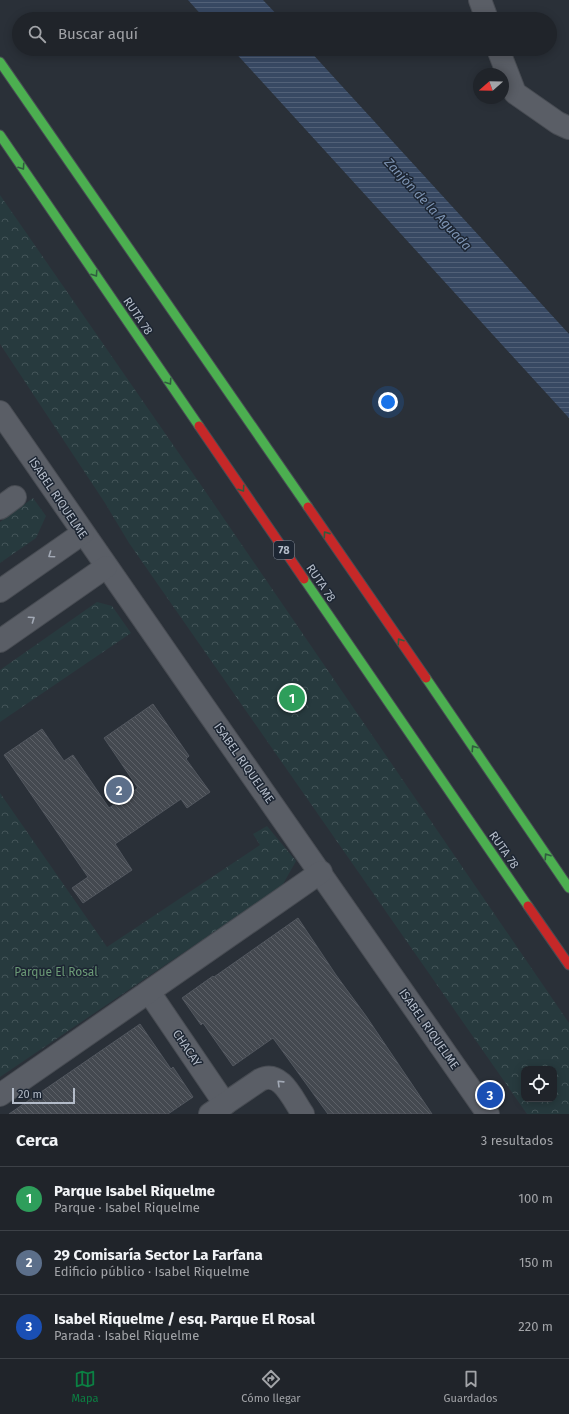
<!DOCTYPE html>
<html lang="es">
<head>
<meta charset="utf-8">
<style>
  body { margin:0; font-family:"Fira Sans",sans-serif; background:#2d3036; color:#f1f3f6 }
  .controls { position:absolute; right:12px; bottom:12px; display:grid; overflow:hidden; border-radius:8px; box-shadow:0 2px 10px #0003 }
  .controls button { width:36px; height:36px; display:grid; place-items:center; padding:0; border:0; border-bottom:1px solid #3d4147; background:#20242a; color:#f1f3f6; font:20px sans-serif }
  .compass { position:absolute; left:473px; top:68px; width:36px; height:36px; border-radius:50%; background:#20242a; box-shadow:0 2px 10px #0003; rotate:250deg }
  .scale { position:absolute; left:12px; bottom:10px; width:63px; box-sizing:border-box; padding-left:4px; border:2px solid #b4bcc9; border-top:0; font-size:11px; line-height:14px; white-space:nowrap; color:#b4bcc9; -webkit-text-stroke:3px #1d2633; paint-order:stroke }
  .you { position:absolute; left:388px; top:402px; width:14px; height:14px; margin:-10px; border:3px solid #fff; border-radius:50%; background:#1a73e8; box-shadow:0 0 0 6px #1a73e833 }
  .badge { display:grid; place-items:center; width:26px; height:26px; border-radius:50%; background:#0b8043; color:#fff; font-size:13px; font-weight:700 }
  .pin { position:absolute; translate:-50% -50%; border:2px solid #fff; box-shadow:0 1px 4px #0006 }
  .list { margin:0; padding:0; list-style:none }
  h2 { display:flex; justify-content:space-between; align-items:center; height:52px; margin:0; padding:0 16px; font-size:17px }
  h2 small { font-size:13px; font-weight:400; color:#a2a4a8 }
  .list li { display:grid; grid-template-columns:26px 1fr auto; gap:12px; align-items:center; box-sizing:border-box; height:64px; padding:0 16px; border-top:1px solid #3d4147 }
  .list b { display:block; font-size:15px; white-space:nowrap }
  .list p { margin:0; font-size:13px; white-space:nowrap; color:#a2a4a8 }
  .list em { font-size:13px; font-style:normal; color:#a2a4a8 }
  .icon { flex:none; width:22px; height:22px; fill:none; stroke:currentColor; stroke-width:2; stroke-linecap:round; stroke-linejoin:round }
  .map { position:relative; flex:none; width:569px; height:1114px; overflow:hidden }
  .search { position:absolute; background:#20242a; box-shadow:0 2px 10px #0003; left:12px; right:12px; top:12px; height:44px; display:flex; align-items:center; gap:10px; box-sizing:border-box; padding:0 14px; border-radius:22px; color:#a2a4a8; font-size:15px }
  .sheet { height:244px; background:#20242a }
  nav { display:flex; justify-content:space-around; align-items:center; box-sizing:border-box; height:56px; border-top:1px solid #3d4147; background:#20242a; font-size:11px; color:#a2a4a8 }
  nav a { display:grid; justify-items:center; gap:2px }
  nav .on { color:#0b8043 }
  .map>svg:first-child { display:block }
  .forest { fill:url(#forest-crowns); fill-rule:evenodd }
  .water { fill:url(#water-rules) }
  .building { fill:url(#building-back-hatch); stroke:#52575f }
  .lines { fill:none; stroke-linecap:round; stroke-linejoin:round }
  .street-casing { stroke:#484c53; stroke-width:24 }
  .fast-casing { stroke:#474c53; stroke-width:11 }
  .jam-casing { stroke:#474c53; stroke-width:11 }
  .street { stroke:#5a5e66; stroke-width:22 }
  .fast { stroke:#4caf50; stroke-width:9 }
  .jam { stroke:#c62828; stroke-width:9 }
  .oneway { stroke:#305d3f }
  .oneway2 { stroke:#a2a9b5 }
  .labels { text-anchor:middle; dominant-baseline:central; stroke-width:3; stroke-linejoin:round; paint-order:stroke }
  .shield { fill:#1d2633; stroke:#878f9c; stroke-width:1 }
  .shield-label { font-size:11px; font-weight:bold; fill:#b4bcc9 }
  .street-label { font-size:12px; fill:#b4bcc9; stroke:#1d2633 }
  .park-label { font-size:12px; fill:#6b9a76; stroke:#1d2633 }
  .water-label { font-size:13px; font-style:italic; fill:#7c92b1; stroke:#1d2633 }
</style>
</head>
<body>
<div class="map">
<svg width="569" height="1114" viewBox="0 0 569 1114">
  <defs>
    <pattern id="forest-crowns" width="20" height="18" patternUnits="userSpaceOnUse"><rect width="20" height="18" fill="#273a3e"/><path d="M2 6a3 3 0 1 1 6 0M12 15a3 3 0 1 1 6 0" fill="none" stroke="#445559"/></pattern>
    <pattern id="water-rules" width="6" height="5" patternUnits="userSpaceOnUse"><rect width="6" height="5" fill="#384963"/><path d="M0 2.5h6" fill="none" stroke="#526178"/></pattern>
    <pattern id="building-back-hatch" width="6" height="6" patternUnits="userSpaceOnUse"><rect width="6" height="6" fill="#444950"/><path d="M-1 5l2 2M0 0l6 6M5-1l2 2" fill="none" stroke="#5d6168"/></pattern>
  </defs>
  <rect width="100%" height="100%" fill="#2a3038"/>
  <g class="forest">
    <path d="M0 195 203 488 569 1023V1114H527L129 543 105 503 0 344ZM524 1069H554V1099H524Z"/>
    <path d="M33 498 46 516 36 538 0 563V522Z"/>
    <path d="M97 602 112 606 131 633 0 722V670Z"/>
    <path d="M0 793 107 947 260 845 253 834 267 826 296 861 282 886 0 1077Z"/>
  </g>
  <g class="water">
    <path d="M188 0H263L281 19H205Z"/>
    <path d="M232 49H308L569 334V418Z"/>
  </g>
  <g class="building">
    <path d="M153 704 189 756 186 759 210 792 187 808 181 799 115 844 132 870 83 903 72 888 88 877 4 755 42 729 64 761 73 755 109 808 138 788 104 738Z"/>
    <path d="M298 918 336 975 366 1016 432 1114H328L273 1038 233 1066 203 1023 201 1025 182 998 213 976 214 977Z"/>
    <path d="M140 1024 171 1069 173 1067 193 1097 168 1114H9Z"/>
  </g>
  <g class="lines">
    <g class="street-casing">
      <g id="street">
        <path d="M480 0 487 19"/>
        <path d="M498 49 515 93 558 123 569 128"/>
        <path d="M0 412C161 647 326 880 488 1114"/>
        <path d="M0 508 15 497"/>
        <path d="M0 591 83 533"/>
        <path d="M0 641 106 567"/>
        <path d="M149 992 225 1104"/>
        <path d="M0 1095 321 872"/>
        <path d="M210 1114 260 1080C281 1069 293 1100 303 1114"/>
      </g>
    </g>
    <g class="fast-casing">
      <g id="fast">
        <path d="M0 62 308 507"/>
        <path d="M0 135 199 426"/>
        <path d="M304 579 528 906"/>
        <path d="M426 678 569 888"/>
      </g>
    </g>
    <g class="jam-casing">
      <g id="jam">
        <path d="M199 426 304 579"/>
        <path d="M308 507 426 678"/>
        <path d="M528 906 569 965"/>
      </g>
    </g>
    <use href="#street" class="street"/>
    <use href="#fast" class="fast"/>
    <use href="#jam" class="jam"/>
  </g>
  <defs><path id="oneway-chevron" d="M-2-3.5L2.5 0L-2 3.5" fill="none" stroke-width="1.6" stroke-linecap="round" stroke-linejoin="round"/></defs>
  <g class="oneway">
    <use href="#oneway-chevron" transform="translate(22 167) rotate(56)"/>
    <use href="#oneway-chevron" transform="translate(95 274) rotate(56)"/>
    <use href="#oneway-chevron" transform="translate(169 382) rotate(56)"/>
    <use href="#oneway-chevron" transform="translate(242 489) rotate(56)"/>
    <use href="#oneway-chevron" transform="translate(326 534) rotate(-125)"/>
    <use href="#oneway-chevron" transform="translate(400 641) rotate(-124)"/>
    <use href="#oneway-chevron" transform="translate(474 748) rotate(-124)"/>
    <use href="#oneway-chevron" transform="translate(547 856) rotate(-124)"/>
  </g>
  <g class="oneway2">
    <use href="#oneway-chevron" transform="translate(51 555) rotate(145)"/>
    <use href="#oneway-chevron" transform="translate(32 619) rotate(-35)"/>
    <use href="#oneway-chevron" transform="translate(280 1083) rotate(-136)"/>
  </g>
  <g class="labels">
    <rect class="shield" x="274" y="541" width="20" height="18" rx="3"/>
    <g class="shield-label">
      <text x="284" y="550">78</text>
    </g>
    <g class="street-label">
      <text transform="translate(138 316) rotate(56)">RUTA 78</text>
      <text transform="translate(58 498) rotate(56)">ISABEL RIQUELME</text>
      <text transform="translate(321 583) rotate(56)">RUTA 78</text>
      <text transform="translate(244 763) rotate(55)">ISABEL RIQUELME</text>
      <text transform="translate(504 850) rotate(55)">RUTA 78</text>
      <text transform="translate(429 1029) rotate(55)">ISABEL RIQUELME</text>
      <text transform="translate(187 1048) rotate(56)">CHACAY</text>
    </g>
    <g class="park-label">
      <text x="56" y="972">Parque El Rosal</text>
    </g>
    <g class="water-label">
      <text transform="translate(428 204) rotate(47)">Zanjón de la Aguada</text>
    </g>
  </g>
</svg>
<div class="controls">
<button><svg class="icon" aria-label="locate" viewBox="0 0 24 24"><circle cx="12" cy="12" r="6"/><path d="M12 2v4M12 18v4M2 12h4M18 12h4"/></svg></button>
</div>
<svg class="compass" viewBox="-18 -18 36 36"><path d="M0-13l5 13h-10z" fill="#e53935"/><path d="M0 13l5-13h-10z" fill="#a2a4a8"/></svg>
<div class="scale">20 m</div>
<div class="you"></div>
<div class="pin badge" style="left:292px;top:698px;background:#2e9e5b">1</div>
<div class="pin badge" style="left:119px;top:790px;background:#5c6f8a">2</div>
<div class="pin badge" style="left:490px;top:1095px;background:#1a4fb4">3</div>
<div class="search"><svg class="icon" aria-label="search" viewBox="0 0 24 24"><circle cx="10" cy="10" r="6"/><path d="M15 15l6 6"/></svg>Buscar aquí</div>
</div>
<section class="sheet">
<h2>Cerca<small>3 resultados</small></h2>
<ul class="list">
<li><span class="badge" style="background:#2e9e5b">1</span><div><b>Parque Isabel Riquelme</b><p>Parque · Isabel Riquelme</p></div><em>100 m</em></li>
<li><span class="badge" style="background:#5c6f8a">2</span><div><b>29 Comisaría Sector La Farfana</b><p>Edificio público · Isabel Riquelme</p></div><em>150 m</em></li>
<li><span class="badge" style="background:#1a4fb4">3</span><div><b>Isabel Riquelme / esq. Parque El Rosal</b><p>Parada · Isabel Riquelme</p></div><em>220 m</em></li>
</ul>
</section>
<nav>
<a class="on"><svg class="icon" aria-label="map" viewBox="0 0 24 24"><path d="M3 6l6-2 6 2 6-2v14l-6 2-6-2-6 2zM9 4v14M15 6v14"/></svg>Mapa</a>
<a><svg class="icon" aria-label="directions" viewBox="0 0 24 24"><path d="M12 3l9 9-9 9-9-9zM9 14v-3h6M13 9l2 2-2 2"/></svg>Cómo llegar</a>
<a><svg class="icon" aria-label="saved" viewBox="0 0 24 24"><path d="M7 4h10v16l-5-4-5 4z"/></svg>Guardados</a>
</nav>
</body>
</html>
